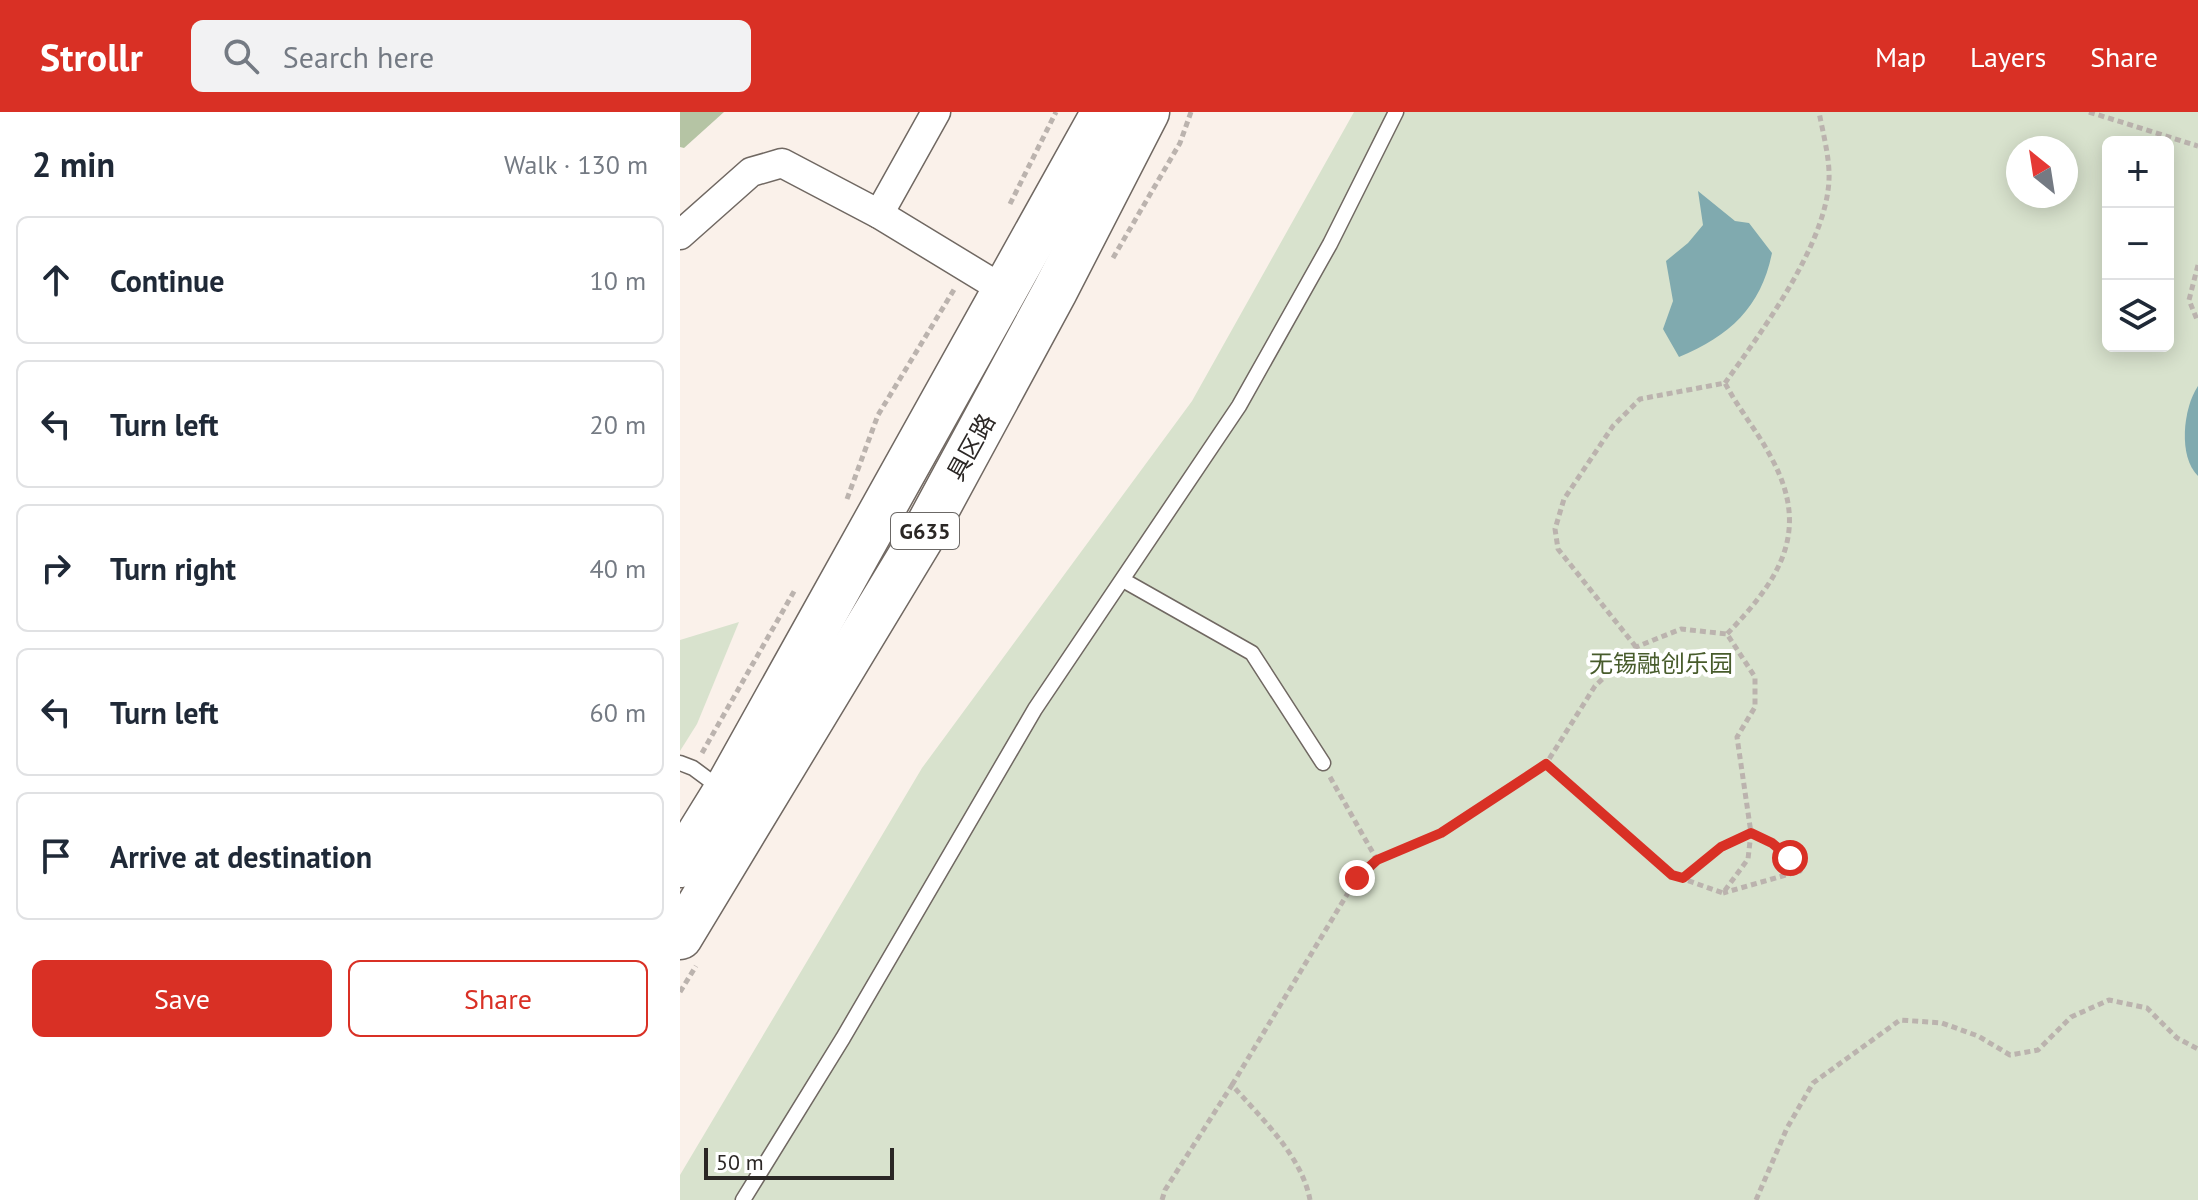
<!DOCTYPE html>
<html lang="en">
<head>
<meta charset="utf-8">
<style>
  body { margin:0; font-family:"PT Sans","Noto Sans SC",sans-serif; background:#f2f2f3; color:#1f2937 }
  .controls { position:absolute; right:24px; top:24px; display:grid; overflow:hidden; border-radius:12px; box-shadow:0 4px 20px #0003 }
  .controls button { width:72px; height:72px; display:grid; place-items:center; padding:0; border:0; border-bottom:2px solid #e0e1e3; background:#fff; color:#1f2937; font:40px sans-serif }
  .compass { position:absolute; left:1326px; top:24px; width:72px; height:72px; border-radius:50%; background:#fff; box-shadow:0 4px 20px #0003; rotate:330deg }
  .scale { position:absolute; left:24px; bottom:20px; width:190px; box-sizing:border-box; padding-left:8px; border:4px solid #2b2725; border-top:0; font-size:22px; line-height:28px; white-space:nowrap; color:#2b2725; -webkit-text-stroke:6px #fff; paint-order:stroke }
  .stop { position:absolute; width:24px; height:24px; margin:-18px; border:6px solid #d93025; border-radius:50%; background:#fff }
  .stop.end { background:#d93025; border-color:#fff; box-shadow:0 2px 8px #0008 }
  .list { margin:0; padding:0; list-style:none }
  h2 { display:flex; justify-content:space-between; align-items:center; height:104px; margin:0; padding:0 32px; font-size:34px }
  h2 small { font-size:26px; font-weight:400; color:#747a83 }
  .list li { display:grid; grid-template-columns:52px 1fr auto; gap:24px; align-items:center; box-sizing:border-box; height:128px; margin:0 16px 16px; padding:0 16px; border:2px solid #e0e1e3; border-radius:12px }
  .list b { display:block; font-size:30px; white-space:nowrap }
  .list em { font-size:26px; font-style:normal; color:#747a83 }
  .actions { display:flex; gap:16px; padding:24px 32px }
  .actions a { flex:1; padding:18px 0; border:2px solid #d93025; border-radius:12px; text-align:center; font-size:28px; color:#d93025 }
  .actions .main { background:#d93025; color:#fff }
  .icon { flex:none; width:44px; height:44px; fill:none; stroke:currentColor; stroke-width:2; stroke-linecap:round; stroke-linejoin:round }
  .map { position:relative; flex:none; width:1518px; height:1088px; overflow:hidden }
  header { display:flex; align-items:center; gap:48px; box-sizing:border-box; height:112px; padding:0 40px; background:#d93025; color:#fff }
  header strong { font-size:38px }
  nav { display:flex; gap:44px; margin-inline-start:auto; font-size:28px }
  .search { width:560px; height:72px; background:#f2f2f3; display:flex; align-items:center; gap:20px; box-sizing:border-box; padding:0 28px; border-radius:12px; color:#747a83; font-size:30px }
  main { display:flex }
  aside { flex:1; background:#fff }
  .map>svg:first-child { display:block }
  .green { fill:#d8e2cd; fill-rule:evenodd }
  .forest { fill:#b5c4a4 }
  .water { fill:#80aaaf }
  .lines { fill:none; stroke-linecap:round; stroke-linejoin:round }
  .service-casing { stroke:#706862; stroke-width:17 }
  .minor-casing { stroke:#706862; stroke-width:31 }
  .trunk-casing { stroke:#706862; stroke-width:47 }
  .path { stroke:#bbb3ae; stroke-width:5; stroke-dasharray:6 4; stroke-linecap:butt }
  .service { stroke:#fff; stroke-width:14 }
  .minor { stroke:#fff; stroke-width:28 }
  .trunk { stroke:#fff; stroke-width:44 }
  .route { stroke:#d93025; stroke-width:10 }
  .labels { text-anchor:middle; dominant-baseline:central; stroke-width:8; stroke-linejoin:round; paint-order:stroke }
  .shield { fill:#fff; stroke:#6b6866; stroke-width:2 }
  .shield-label { font-size:22px; font-weight:bold; fill:#2b2725 }
  .street-label { font-size:24px; fill:#2b2725; stroke:#fff }
  .park-label { font-size:24px; fill:#475b2b; stroke:#fff }
</style>
</head>
<body>
<header>
<strong>Strollr</strong>
<div class="search"><svg class="icon" aria-label="search" viewBox="0 0 24 24"><circle cx="10" cy="10" r="6"/><path d="M15 15l6 6"/></svg>Search here</div>
<nav><a>Map</a><a>Layers</a><a>Share</a></nav>
</header>
<main>
<aside>
<h2>2 min<small>Walk · 130 m</small></h2>
<ul class="list">
<li><svg class="icon" aria-label="ahead" viewBox="0 0 24 24"><path d="M12 20V5M6 11l6-6 6 6"/></svg><div><b>Continue</b></div><em>10 m</em></li>
<li><svg class="icon" aria-label="left" viewBox="0 0 24 24"><path d="M17 20v-9H6M10 6l-5 5 5 5"/></svg><div><b>Turn left</b></div><em>20 m</em></li>
<li><svg class="icon" aria-label="right" viewBox="0 0 24 24"><path d="M7 20v-9h11M14 6l5 5-5 5"/></svg><div><b>Turn right</b></div><em>40 m</em></li>
<li><svg class="icon" aria-label="left" viewBox="0 0 24 24"><path d="M17 20v-9H6M10 6l-5 5 5 5"/></svg><div><b>Turn left</b></div><em>60 m</em></li>
<li><svg class="icon" aria-label="arrive" viewBox="0 0 24 24"><path d="M6 21V4h12l-3 4 3 4H6"/></svg><div><b>Arrive at destination</b></div></li>
</ul>
<div class="actions"><a class="main">Save</a><a>Share</a></div>
</aside>
<div class="map">
<svg width="1518" height="1088" viewBox="0 0 1518 1088">
  <rect width="100%" height="100%" fill="#faf1ea"/>
  <g class="green">
    <path d="M674 0H1518V1088H0V1063L242 656 512 289ZM1428 30H1488V234H1428ZM1338 36H1386V84H1338Z"/>
    <path d="M59 510 17 612 0 639V528Z"/>
  </g>
  <path class="forest" d="M0 0H44L4 36 0 35Z"/>
  <g class="water">
    <path d="M1018 79 1055 109 1069 111 1092 141C1081 195 1050 224 999 245L983 217 993 189 986 149 1008 131 1023 113Z"/>
    <path d="M1518 274V364C1498 345 1503 296 1518 274Z"/>
  </g>
  <g class="lines">
    <g class="service-casing">
      <g id="service">
        <path d="M443 468 572 541 643 651"/>
        <path d="M0 651 13 656 40 676"/>
        <path d="M63 1088 163 926 355 597 559 294 650 132 716 0"/>
      </g>
    </g>
    <g class="minor-casing">
      <g id="minor">
        <path d="M199 102 256 0"/>
        <path d="M0 123 71 60 102 51 199 102 324 178"/>
      </g>
    </g>
    <g class="trunk-casing">
      <g id="trunk">
        <path d="M0 753 45 680 424 0"/>
        <path d="M0 825 243 423 375 179 467 0"/>
      </g>
    </g>
    <g class="path">
      <path d="M1409 0 1518 34"/>
      <path d="M330 92 376 0"/>
      <path d="M433 146 500 31 511 0"/>
      <path d="M1518 153 1509 188 1518 210"/>
      <path d="M1045 271C1082 219 1146 133 1149 68 1150 47 1143 21 1139 0"/>
      <path d="M167 387 198 303 275 176"/>
      <path d="M956 535 878 437 875 417 884 387 933 314 960 287 1045 271C1059 298 1079 321 1093 349 1131 421 1098 469 1047 522"/>
      <path d="M22 641 116 476"/>
      <path d="M650 665 697 748"/>
      <path d="M1003 766 1041 735 1071 721 1092 731 1120 759 1043 781"/>
      <path d="M0 880 16 854"/>
      <path d="M552 973 677 766 697 748 761 721 866 652 915 574 956 535 1001 517 1047 522 1075 565V595L1057 625 1071 721 1068 747 1043 781 992 763 866 652"/>
      <path d="M482 1088 485 1078 552 973C581 1006 622 1044 630 1088"/>
      <path d="M1076 1088 1107 1016 1133 971 1220 908 1262 911 1298 924 1330 943 1358 938 1391 905 1429 888 1467 896 1497 926 1518 937"/>
    </g>
    <use href="#service" class="service"/>
    <use href="#minor" class="minor"/>
    <use href="#trunk" class="trunk"/>
  </g>
  <g class="lines">
    <path class="route" d="M677 766 697 748 761 721 866 652 992 763 1003 766 1041 735 1071 721 1092 731 1110 746"/>
  </g>
  <g class="labels">
    <rect class="shield" x="211" y="401" width="68" height="36" rx="6"/>
    <g class="shield-label">
      <text x="245" y="419">G635</text>
    </g>
    <g class="street-label">
      <text transform="translate(291 335) rotate(-61)">具区路</text>
    </g>
    <g class="park-label">
      <text x="981" y="551">无锡融创乐园</text>
    </g>
  </g>
</svg>
<div class="controls">
<button>+</button>
<button>−</button>
<button><svg class="icon" aria-label="layers" viewBox="0 0 24 24"><path d="M12 4l9 5-9 5-9-5zM3 14l9 5 9-5"/></svg></button>
</div>
<svg class="compass" viewBox="-18 -18 36 36"><path d="M0-13l5 13h-10z" fill="#e53935"/><path d="M0 13l5-13h-10z" fill="#747a83"/></svg>
<div class="scale">50 m</div>
<div class="stop" style="left:1110px;top:746px"></div>
<div class="stop end" style="left:677px;top:766px"></div>
</div>
</main>
</body>
</html>
